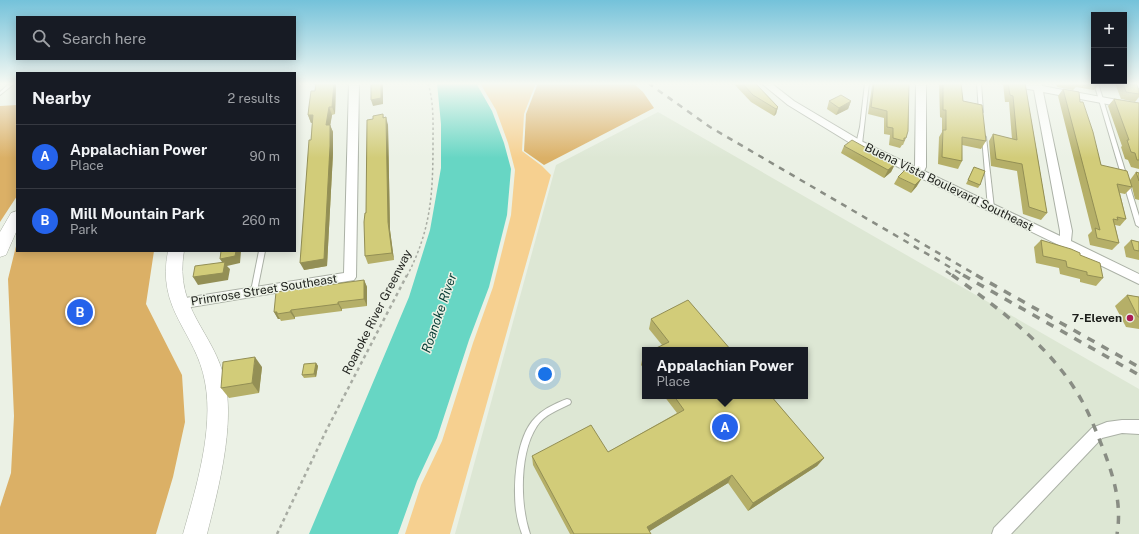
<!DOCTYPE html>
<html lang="en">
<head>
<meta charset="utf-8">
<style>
  body { margin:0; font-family:"Public Sans",sans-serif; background:#20242c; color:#f1f3f6 }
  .controls { position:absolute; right:12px; top:12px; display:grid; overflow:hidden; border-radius:0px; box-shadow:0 2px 10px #0003 }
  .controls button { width:36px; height:36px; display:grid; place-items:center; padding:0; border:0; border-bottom:1px solid #363941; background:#171b24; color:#f1f3f6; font:20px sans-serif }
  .you { position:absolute; left:545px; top:374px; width:14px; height:14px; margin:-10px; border:3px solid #fff; border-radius:50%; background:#1a73e8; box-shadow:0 0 0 6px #1a73e833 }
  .badge { display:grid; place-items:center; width:26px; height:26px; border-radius:50%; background:#2563eb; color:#fff; font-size:13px; font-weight:700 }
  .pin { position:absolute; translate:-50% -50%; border:2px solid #fff; box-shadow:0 1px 4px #0006 }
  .popup { position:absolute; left:642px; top:347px; width:166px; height:52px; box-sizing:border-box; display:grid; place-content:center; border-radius:0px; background:#171b24; filter:drop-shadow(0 1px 3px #0005); font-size:13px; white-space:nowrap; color:#9ea1a6 }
  .popup b { font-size:15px; color:#f1f3f6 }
  .popup::after { content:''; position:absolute; left:50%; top:100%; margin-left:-8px; border:8px solid transparent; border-top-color:#171b24 }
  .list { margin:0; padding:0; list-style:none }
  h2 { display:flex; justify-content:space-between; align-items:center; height:52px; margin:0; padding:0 16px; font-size:17px }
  h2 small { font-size:13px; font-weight:400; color:#9ea1a6 }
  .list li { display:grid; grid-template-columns:26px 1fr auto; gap:12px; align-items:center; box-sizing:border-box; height:64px; padding:0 16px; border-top:1px solid #363941 }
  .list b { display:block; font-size:15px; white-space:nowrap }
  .list p { margin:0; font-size:13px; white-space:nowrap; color:#9ea1a6 }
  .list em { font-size:13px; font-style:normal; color:#9ea1a6 }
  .icon { flex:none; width:22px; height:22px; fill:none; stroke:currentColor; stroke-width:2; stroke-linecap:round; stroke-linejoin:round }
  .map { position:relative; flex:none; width:1139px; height:534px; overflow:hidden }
  .search { position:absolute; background:#171b24; box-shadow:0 2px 10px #0003; left:16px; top:16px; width:280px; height:44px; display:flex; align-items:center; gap:10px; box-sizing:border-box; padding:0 14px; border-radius:0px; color:#9ea1a6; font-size:15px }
  .panel { position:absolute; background:#171b24; box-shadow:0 2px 10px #0003; left:16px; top:72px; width:280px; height:180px; border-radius:0px }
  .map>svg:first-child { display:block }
  .built { fill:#dde7d4; fill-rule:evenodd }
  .green { fill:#f6d090 }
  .forest { fill:#dbb066 }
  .water { fill:#67d6c4 }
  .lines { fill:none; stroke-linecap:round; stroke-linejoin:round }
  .lane-casing { stroke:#abb1a6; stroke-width:2 }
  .street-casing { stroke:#abb1a6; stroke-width:2 }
  .secondary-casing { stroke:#abb1a6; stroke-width:1 }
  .path-far1 { stroke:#a8aca3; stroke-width:1.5; stroke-dasharray:2.5 2.5; stroke-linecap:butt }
  .path { stroke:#a8aca3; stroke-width:2.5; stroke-dasharray:3.5 3.5; stroke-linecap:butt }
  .lane { fill:#fff; fill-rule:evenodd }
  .street { fill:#fff; fill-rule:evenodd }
  .secondary { fill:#fff; fill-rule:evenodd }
  .rail-far1 { stroke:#898d84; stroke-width:2.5; stroke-dasharray:6 6; stroke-linecap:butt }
  .rail { stroke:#898d84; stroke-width:3.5; stroke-dasharray:8 8; stroke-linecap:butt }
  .wall { fill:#b5af68 }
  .shaded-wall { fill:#938f55 }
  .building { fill:#d2cc79; stroke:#938f55 }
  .poi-dot { fill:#ab1b55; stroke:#ebf1e5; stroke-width:1.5 }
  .labels { text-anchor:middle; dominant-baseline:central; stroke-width:3; stroke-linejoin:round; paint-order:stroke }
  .street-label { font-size:12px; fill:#1c1e1a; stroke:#ebf1e5 }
  .poi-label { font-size:12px; font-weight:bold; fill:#1c1e1a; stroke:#ebf1e5; text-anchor:end }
  .water-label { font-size:13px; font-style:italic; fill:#053b34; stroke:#ebf1e5 }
</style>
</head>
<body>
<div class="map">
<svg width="1139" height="534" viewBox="0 0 1139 534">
  <rect width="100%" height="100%" fill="#ebf1e5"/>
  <path class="built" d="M658 112 1139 389V534H455L556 165ZM645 350H805V396H645Z"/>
  <path class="green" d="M480 83H536L524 114 522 151 542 166 551 175 450 534H405L421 485 442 441 473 343 493 287 511 215 515 170 508 143 496 110Z"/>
  <g class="forest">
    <path d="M538 83H633L643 92 654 108 544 165 524 151 526 114Z"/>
    <path d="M17 105V196L0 222V106Z"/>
    <path d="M17 242V251H154L146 304 182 375 185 422 173 477 156 534H0V507L11 473 14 416 8 279Z"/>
  </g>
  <path class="water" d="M437 83H476L492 111 504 143 511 169 507 215 489 287 469 340 437 438 417 481 398 534H309L409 297 430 230 441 168V124Z"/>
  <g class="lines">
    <g class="lane-casing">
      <g id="lane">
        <path d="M10 83H15L0 95V92Z"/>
        <path d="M865 83H869L864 127 862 144 859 146 856 144 860 127Z"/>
        <path d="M977 83H981L983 112 981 113 979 112Z"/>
        <path d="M1094 83H1098L1139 216V227L1136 225Z"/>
        <path d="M984 135 986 137 994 208 991 210 988 208 982 137Z"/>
        <path d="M259 251H265L257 291 256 293H252L251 291Z"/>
        <path d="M567 399 570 400 571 402 570 404C558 410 544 415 537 426 519 453 520 505 530 534H522C519 526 517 518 516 510 513 484 516 437 535 418 543 409 556 403 567 399Z"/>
      </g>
    </g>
    <g class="street-casing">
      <g id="street">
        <path d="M349 83H359L356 277 354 280 179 309 175 308 173 304 175 300 179 299 344 273Z"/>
        <path d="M761 83H771L794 101 863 142 915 167 916 83H926V167L924 171 1060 236V231L1034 90 1011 86 1007 83H1042V86L1139 104V110L1043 92 1072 231 1071 241 1139 274V284L855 146 788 105Z"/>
        <path d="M1122 420H1139V434L1122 433 1102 438 1011 534H992L994 528 1092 428 1107 422Z"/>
      </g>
    </g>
    <g class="secondary-casing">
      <g id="secondary">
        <path d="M17 211V230L6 255 0 257V232L11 213Z"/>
        <path d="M168 251H184C174 310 214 331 225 381 235 426 218 490 207 534H183C196 488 214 430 205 382 196 331 156 311 168 251Z"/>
      </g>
    </g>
    <path class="path-far1" d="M407 276C431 230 433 194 433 143 433 122 434 103 428 83"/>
    <path class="path" d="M277 534 326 431 407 275"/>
    <use href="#lane" class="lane"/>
    <use href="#street" class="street"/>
    <use href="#secondary" class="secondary"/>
    <g class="rail-far1">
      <path d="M648 83 710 127 965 276"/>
      <path d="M904 233 978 276"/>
      <path d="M946 271 953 276"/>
    </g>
    <g class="rail">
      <path d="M952 275C1001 310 1052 347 1082 401 1091 417 1097 434 1104 451 1114 478 1122 505 1117 534"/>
      <path d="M963 275 1139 375"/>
      <path d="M976 275 1139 367"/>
    </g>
  </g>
  <g class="wall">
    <path d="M316 83H336L335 114 332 115 330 125 333 132V153L327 266 304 270 312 122 311 123 308 115 315 91Z"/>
    <path d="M733 83H755L778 107 776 114 774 116 751 102Z"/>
    <path d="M873 83H909L906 138 903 145H902L900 148 889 145 890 135 884 134V118L868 114 872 86Z"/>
    <path d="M939 83H961L963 101 986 141 981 149 962 145V161L958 169 938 164 939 137 942 132V118L940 117Z"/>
    <path d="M1003 83H1025L1047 213 1041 220 1023 214 1017 171 991 166 989 141 993 134 1012 139 1009 102H1005Z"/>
    <path d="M1056 83H1097L1098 85 1094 90 1076 87 1073 90 1057 87Z"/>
    <path d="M1115 83H1136L1139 90V97L1135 102 1121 99Z"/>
    <path d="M1063 89 1080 102 1101 165 1130 180 1136 172 1139 173V200L1135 199 1132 187 1125 194 1120 193 1126 219 1120 226 1115 225 1119 243 1112 250 1090 245 1088 235 1092 231 1058 96Z"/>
    <path d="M1114 99 1139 103V169L1131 167 1128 160 1125 159 1121 147 1122 146 1108 106Z"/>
    <path d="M829 101H851L848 109 836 115 827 109Z"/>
    <path d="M383 114 384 118 388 125 390 230 394 260 368 264 365 256 366 213 373 119Z"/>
    <path d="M844 146 895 164 891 172 884 178 841 153Z"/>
    <path d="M974 167 980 185 978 188 966 184Z"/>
    <path d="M898 177 917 186 911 193 894 184Z"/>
    <path d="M1041 240 1080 255 1103 278 1096 286 1080 282V279L1060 274 1059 268 1036 263 1034 247Z"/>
    <path d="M1131 240 1139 242V260L1126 257 1124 247Z"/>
    <path d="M364 280 367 287V306L342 309V311L295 317V319L281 321 280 319H278L274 312Z"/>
    <path d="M1127 295 1139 297V329L1126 327 1115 306Z"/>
    <path d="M651 319 731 350 662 345 649 329Z"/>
    <path d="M645 354V370L641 365 643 355Z"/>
    <path d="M316 363 318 366 316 377 304 378 302 375Z"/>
    <path d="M262 367 259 393 229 398 221 388Z"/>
    <path d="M664 396H771L824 458 817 466 748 511 728 483 649 531 651 534H570L533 465 532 456 608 452 677 413Z"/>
  </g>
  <g class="shaded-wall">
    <path d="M334 83H336L335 114 332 107Z"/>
    <path d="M381 83H382L383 85V104L373 106 371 100Z"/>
    <path d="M851 101 848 109 836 115 839 108Z"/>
    <path d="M329 107 332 115 329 133 326 125Z"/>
    <path d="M778 107 776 114 774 116 776 109Z"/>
    <path d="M308 115H313L316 122 311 123Z"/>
    <path d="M386 117 388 125 390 230 394 260 392 253 388 222Z"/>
    <path d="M330 125 333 132V153L327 266 304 270 300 263Z"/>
    <path d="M895 164 891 172 884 178 888 170Z"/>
    <path d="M922 178 917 186 911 193 915 185Z"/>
    <path d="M236 251H241L240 263 227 266 230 269 228 280 198 285 193 277 224 265 220 259Z"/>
    <path d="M364 280 367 287V306L364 299Z"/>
    <path d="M338 302 342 309V311L338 304Z"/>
    <path d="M291 310 295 317V319L290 312Z"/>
    <path d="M274 312H277V314L280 319H278Z"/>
    <path d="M255 357 262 367 259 393 252 383Z"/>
    <path d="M316 363 318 366 316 377 314 374Z"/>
    <path d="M824 458 817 466 748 511 753 503Z"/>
    <path d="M732 475 728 483 645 534 647 527Z"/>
  </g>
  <g class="building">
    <path d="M316 83H334L332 107H329L326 125H330V146L324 259 300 263 309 140H311L313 115H308L309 106 311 91H315Z"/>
    <path d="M371 83H381V98L371 100Z"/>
    <path d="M742 83H755L778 107 776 109 753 95Z"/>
    <path d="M874 83H909L908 131 906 138H904V141L893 138V128L887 127V111L871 107Z"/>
    <path d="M943 83H961L963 101 982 105 986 141 962 137V161L942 157 943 130H946V110H943Z"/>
    <path d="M1008 83H1025L1047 213 1029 207 1022 164 996 159 993 134 1017 140 1013 96 1010 95Z"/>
    <path d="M1066 83H1076L1077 85Z"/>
    <path d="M1087 83H1097L1098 85Z"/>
    <path d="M1123 83H1136L1139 90V94L1126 92Z"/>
    <path d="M1063 89 1079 92 1080 102H1083L1093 132 1101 165 1127 171 1132 187 1117 184 1126 219 1117 217 1118 220 1113 219 1119 243 1097 238 1095 228 1100 230Z"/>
    <path d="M841 95 851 101 839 108 829 101Z"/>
    <path d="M1114 99 1139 103V160H1137L1135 153 1131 152 1127 140H1129Z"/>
    <path d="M383 114V118L386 117 388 222 392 253 365 256 364 222 365 213H366L367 120 373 119V116Z"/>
    <path d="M852 140 895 164 888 170 844 146Z"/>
    <path d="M974 167 985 171 980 185 968 180Z"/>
    <path d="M905 170 922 178 915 185 898 177Z"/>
    <path d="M1136 172 1139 173V181Z"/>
    <path d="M1041 240 1071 249 1080 253V255L1100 263 1103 278 1087 275V272L1067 267 1066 261 1043 256Z"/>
    <path d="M1131 240 1139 242V251L1134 250Z"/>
    <path d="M221 251H236L235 256 220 259Z"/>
    <path d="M225 262 223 273 193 277 195 266Z"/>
    <path d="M364 280V299L338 302V304L291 310 290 312 277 314V312H274L276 292Z"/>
    <path d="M1127 295 1139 297V317H1138Z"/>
    <path d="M688 300 731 350H652L669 342 651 319Z"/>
    <path d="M255 357 252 383 221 388 223 362Z"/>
    <path d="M316 363 314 374 302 375 304 364Z"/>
    <path d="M674 396H771L824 458 753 503 732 475 647 527 651 534H574L532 456 591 425 608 452 684 410Z"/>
  </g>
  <linearGradient id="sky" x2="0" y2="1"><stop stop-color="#74c2da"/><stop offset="0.53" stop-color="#f6f9f3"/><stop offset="1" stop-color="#f6f9f3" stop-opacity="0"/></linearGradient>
  <rect width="1139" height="158" fill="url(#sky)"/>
  <circle class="poi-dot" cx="1130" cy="318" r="4"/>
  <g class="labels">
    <g class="street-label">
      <text transform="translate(949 187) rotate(26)">Buena Vista Boulevard Southeast</text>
      <text transform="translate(264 290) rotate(-9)">Primrose Street Southeast</text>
      <text transform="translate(377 312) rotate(-63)">Roanoke River Greenway</text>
    </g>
    <g class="poi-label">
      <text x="1122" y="318">7-Eleven</text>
    </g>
    <g class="water-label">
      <text transform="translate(439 313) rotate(-71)">Roanoke River</text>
    </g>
  </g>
</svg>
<div class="controls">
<button>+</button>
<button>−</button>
</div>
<div class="you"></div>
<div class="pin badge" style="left:725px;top:427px">A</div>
<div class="popup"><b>Appalachian Power</b>Place</div>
<div class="pin badge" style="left:80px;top:312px">B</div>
<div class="search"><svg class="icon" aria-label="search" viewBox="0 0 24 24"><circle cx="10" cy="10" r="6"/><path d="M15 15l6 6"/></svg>Search here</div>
<section class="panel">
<h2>Nearby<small>2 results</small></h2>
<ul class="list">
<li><span class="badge">A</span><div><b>Appalachian Power</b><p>Place</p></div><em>90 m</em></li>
<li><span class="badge">B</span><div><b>Mill Mountain Park</b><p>Park</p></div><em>260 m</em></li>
</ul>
</section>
</div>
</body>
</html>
